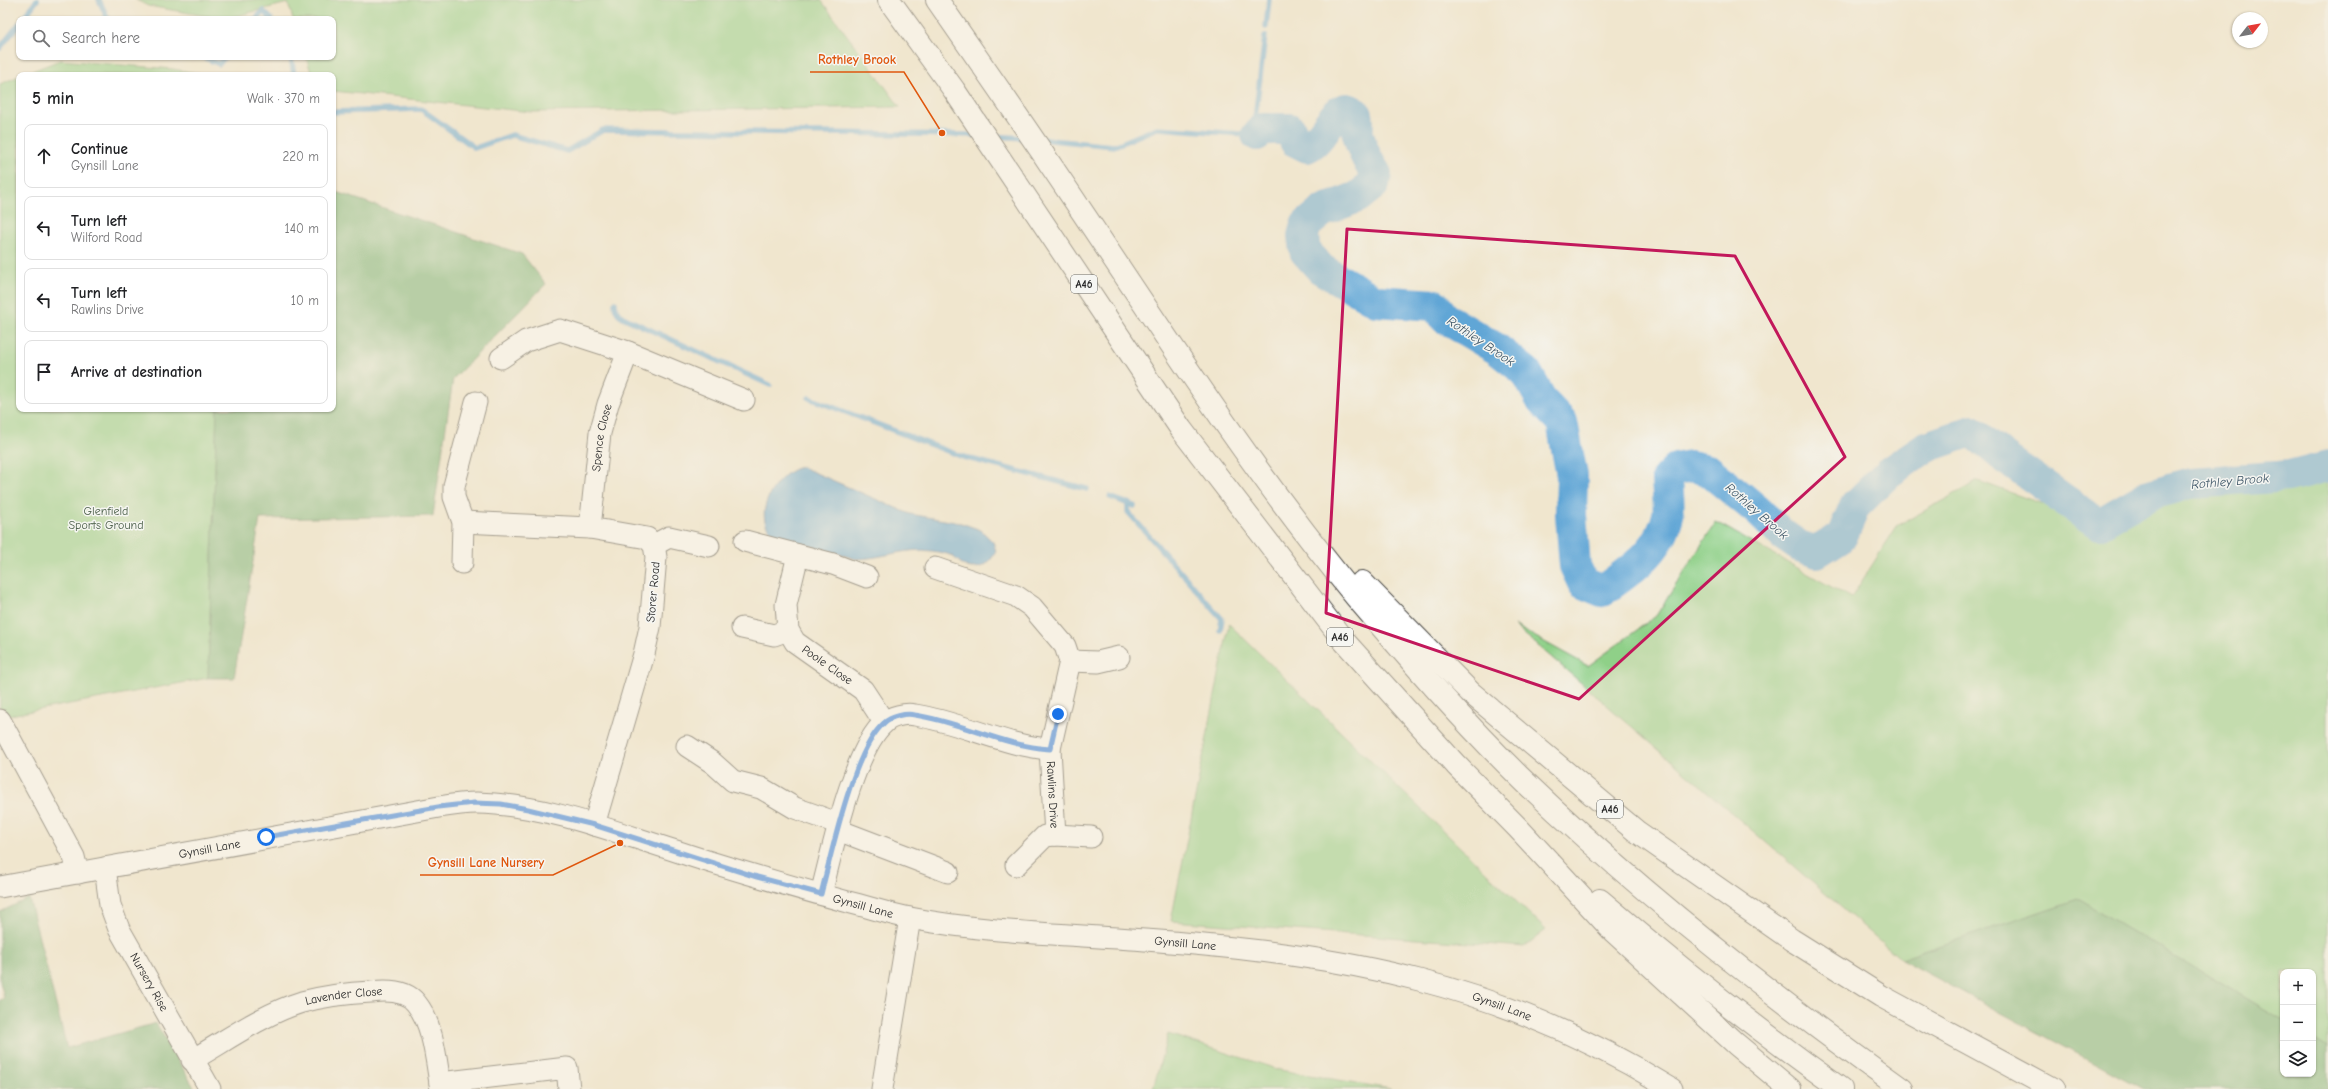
<!DOCTYPE html>
<html lang="en">
<head>
<meta charset="utf-8">
<style>
  body { margin:0; font-family:"Comic Neue",sans-serif; background:#f2f2f2; color:#202124 }
  .controls { position:absolute; right:12px; bottom:12px; display:grid; overflow:hidden; border-radius:8px; box-shadow:0 1px 3px #0004 }
  .controls button { width:36px; height:36px; display:grid; place-items:center; padding:0; border:0; border-bottom:1px solid #e0e0e0; background:#fff; color:#202124; font:20px sans-serif }
  .compass { position:absolute; left:2232px; top:12px; width:36px; height:36px; border-radius:50%; background:#fff; box-shadow:0 1px 3px #0004; rotate:59deg }
  .stop { position:absolute; width:12px; height:12px; margin:-9px; border:3px solid #1a73e8; border-radius:50%; background:#fff }
  .stop.end { background:#1a73e8; border-color:#fff; box-shadow:0 1px 4px #0008 }
  .list { margin:0; padding:0; list-style:none }
  h2 { display:flex; justify-content:space-between; align-items:center; height:52px; margin:0; padding:0 16px; font-size:17px }
  h2 small { font-size:13px; font-weight:400; color:#757577 }
  .list li { display:grid; grid-template-columns:26px 1fr auto; gap:12px; align-items:center; box-sizing:border-box; height:64px; margin:0 8px 8px; padding:0 8px; border:1px solid #e0e0e0; border-radius:8px }
  .list b { display:block; font-size:15px; white-space:nowrap }
  .list p { margin:0; font-size:13px; white-space:nowrap; color:#757577 }
  .list em { font-size:13px; font-style:normal; color:#757577 }
  .icon { flex:none; width:22px; height:22px; fill:none; stroke:currentColor; stroke-width:2; stroke-linecap:round; stroke-linejoin:round }
  .map { position:relative; flex:none; width:2328px; height:1089px; overflow:hidden }
  .search { position:absolute; background:#fff; box-shadow:0 1px 3px #0004; left:16px; top:16px; width:320px; height:44px; display:flex; align-items:center; gap:10px; box-sizing:border-box; padding:0 14px; border-radius:8px; color:#757577; font-size:15px }
  .panel { position:absolute; background:#fff; box-shadow:0 1px 3px #0004; left:16px; top:72px; width:320px; height:340px; border-radius:8px }
  .map>svg:first-child { display:block }
  .green { fill:#8fd088; stroke:#5d7e5a }
  .forest { fill:#73b274; stroke:#4f6e50 }
  .water { fill:#61a6d6; stroke:#466880 }
  .lines { fill:none; stroke-linecap:round; stroke-linejoin:round }
  .stream { stroke:#61a6d6; stroke-width:5.5 }
  .river { stroke:#61a6d6; stroke-width:32 }
  .minor-casing { stroke:#494743; stroke-width:23 }
  .highway-casing { stroke:#494743; stroke-width:24 }
  .minor { stroke:#fff; stroke-width:21 }
  .highway { stroke:#fff; stroke-width:22 }
  .route { stroke:#1a73e8; stroke-width:5 }
  .marked { fill:none; stroke:#c2185b; stroke-width:3; stroke-linejoin:round }
  .labels { text-anchor:middle; dominant-baseline:central; stroke-width:3; stroke-linejoin:round; paint-order:stroke }
  .shield { fill:#f6f6f2; stroke:#686867; stroke-width:1 }
  .shield-label { font-size:11px; font-weight:bold; fill:#2b2b2b }
  .street-label { font-size:12px; fill:#2b2b2b; stroke:#f6f6f2 }
  .park-label { font-size:12px; fill:#495d47; stroke:#f6f6f2 }
  .water-label { font-size:13px; font-style:italic; fill:#3e5667; stroke:#f6f6f2 }
  .leader { fill:none; stroke:#df570e; stroke-width:1.5 }
  .callout-dot { fill:#df570e; stroke:#f6f6f2; stroke-width:1.5 }
  .callout-label { font-size:13px; text-anchor:middle; font-weight:bold; fill:#df570e; stroke:#f6f6f2; stroke-width:3; stroke-linejoin:round; paint-order:stroke }
</style>
</head>
<body>
<div class="map">
<svg width="2328" height="1089" viewBox="0 0 2328 1089">
  <rect width="100%" height="100%" fill="#f6f6f2"/>
  <filter id="ink" filterUnits="userSpaceOnUse"><feTurbulence type="fractalNoise" baseFrequency=".025" numOctaves="2"/><feDisplacementMap in="SourceGraphic" scale="8" xChannelSelector="R" yChannelSelector="G"/><feConvolveMatrix kernelMatrix="1 2 1 2 8 2 1 2 1" color-interpolation-filters="sRGB"/></filter>
  <filter id="wash" filterUnits="userSpaceOnUse"><feTurbulence type="fractalNoise" baseFrequency=".012" numOctaves="4" result="noise"/><feDisplacementMap in="SourceGraphic" scale="16" xChannelSelector="R" yChannelSelector="G"/><feGaussianBlur stdDeviation="0.9" result="paint"/><feColorMatrix in="noise" values="0 0 0 0 0 0 0 0 0 0 0 0 0 0 0 0 0 1.4 0 .05"/><feComposite in="paint" operator="in"/></filter>
  <g filter="url(#wash)">
    <rect width="100%" height="100%" fill="#f0e6ce"/>
    <g class="green">
      <path d="M136 0H821L900 107 531 112 333 91V75H312L306 57H333V19H293L288 3 224 19 148 6Z"/>
      <path d="M60 60 173 69 209 75H22Z"/>
      <path d="M19 76V409H217L208 678 0 717V84Z"/>
      <path d="M2328 473V1047L2313 1038V972H2283V1020L2078 899 1901 959 1514 625 1588 666 1656 616 1716 522 1851 598 1897 526 1978 481 2099 524 2183 485Z"/>
      <path d="M1229 624 1546 930 1524 947 1171 921Z"/>
      <path d="M1168 1034 1280 1070 1391 1089H1153Z"/>
    </g>
    <g class="forest">
      <path d="M333 191 522 254 546 284 453 379 433 516 260 519 234 678H208L217 409H333Z"/>
      <path d="M29 898 67 1048 156 1023 195 1089H0V1000L4 998 0 981V912Z"/>
      <path d="M2078 899 2283 1020V1074H2313V1038L2328 1047V1089H2143L1901 959Z"/>
    </g>
    <path class="water" d="M802 467 910 514 961 523 981 530 993 542 996 551C991 561 985 568 973 568 964 568 959 561 952 556 947 553 938 552 932 551 906 547 881 559 856 559L777 536C747 520 776 471 802 467Z"/>
    <g class="lines">
      <g class="stream">
        <path d="M99 0 108 19"/>
        <path d="M23 19 37 0"/>
        <path d="M256 19 263 11 271 19"/>
        <path d="M1266 27 1269 0"/>
        <path d="M0 48 19 24"/>
        <path d="M203 57 219 64 225 57"/>
        <path d="M291 57 294 75"/>
        <path d="M333 112 421 109 475 148 512 135 567 151 603 130 977 135"/>
        <path d="M1253 135 1265 36"/>
        <path d="M992 136 1025 138"/>
        <path d="M1040 139 1114 146 1157 128 1257 135"/>
        <path d="M615 303C615 312 619 315 627 319L770 385"/>
        <path d="M809 398 963 457 1087 489"/>
        <path d="M1110 497 1134 506"/>
        <path d="M1128 503V512L1222 619 1220 630"/>
      </g>
      <path class="river" d="M1257 135 1263 129H1290L1295 141 1307 147C1324 139 1332 110 1346 109 1350 109 1355 112 1357 115 1359 120 1357 128 1358 134 1361 147 1368 162 1376 174L1374 184 1358 197 1324 210 1306 225 1303 236 1305 251 1321 269 1376 301 1435 305 1445 318 1497 349 1526 372 1542 401 1562 422 1572 476 1571 515 1575 566 1583 583 1602 591C1630 570 1661 552 1668 515 1670 503 1667 489 1667 478L1676 469 1691 466 1708 470 1757 510 1783 535 1799 546 1817 552 1842 536 1855 506 1888 473 1926 447 1972 431 2001 455 2099 524 2149 495 2190 483 2289 476 2328 466"/>
    </g>
  </g>
  <g filter="url(#ink)">
    <g class="lines">
      <g class="minor-casing">
        <g id="minor">
          <path d="M501 358 526 341 560 330 628 352 744 400"/>
          <path d="M463 522 590 528 647 538 654 545 656 557 650 627 644 654 594 825"/>
          <path id="s1" d="M590 528 600 433 608 404 628 352"/>
          <path d="M745 541 833 564 867 577"/>
          <path d="M654 545 669 537 709 546"/>
          <path id="s2" d="M798 555 786 605 788 630 795 642 863 690 884 722"/>
          <path d="M462 563 463 522 454 497V486L476 402"/>
          <path id="s3" d="M935 568 1016 596 1032 607 1065 646 1070 661 1050 749 1055 835"/>
          <path d="M742 628 774 635 788 630"/>
          <path d="M1070 661 1098 662 1119 657"/>
          <path d="M0 720 74 857 78 873"/>
          <path d="M687 746 713 763 733 781 761 788 795 808 840 824"/>
          <path d="M838 830 948 872"/>
          <path d="M1016 865 1045 836 1055 835 1091 837"/>
          <path id="s4" d="M105 868 110 905 119 929 210 1089"/>
          <path id="s5" d="M0 887 439 807C451 805 464 803 477 803 544 804 612 831 676 851 733 870 790 886 848 902 869 907 889 914 910 918 992 934 1076 934 1159 941 1246 948 1335 958 1419 980 1508 1003 1594 1041 1672 1089"/>
          <path d="M821 894C832 852 853 750 884 723 891 716 906 713 915 715 961 722 1004 746 1050 749"/>
          <path id="s6" d="M192 1060C227 1040 263 1014 302 1002 325 996 348 993 371 992 386 990 406 990 416 1003 434 1025 436 1061 441 1089"/>
          <path d="M440 1083 567 1068 569 1089"/>
          <path d="M882 1089 910 918"/>
        </g>
      </g>
      <g class="highway-casing">
        <g id="highway">
          <path d="M889 0 954 90 1181 429 1344 641 1456 765 1518 828 1614 932 1736 1044 1790 1089"/>
          <path d="M937 0C975 55 1013 109 1050 164 1149 310 1243 460 1356 597 1410 660 1465 724 1525 782 1642 894 1770 995 1902 1089"/>
          <path d="M1362 582 1470 692 1636 831 1792 940 1881 996 2053 1089"/>
          <path d="M1600 900C1678 967 1758 1030 1841 1089"/>
        </g>
      </g>
      <use href="#minor" class="minor"/>
      <use href="#highway" class="highway"/>
    </g>
  </g>
  <g class="lines" filter="url(#ink)">
    <path class="route" d="M266 837 438 807 474 803 501 804 528 809 594 825 757 877 821 894C832 852 853 750 884 723 891 716 906 713 915 715 961 722 1004 746 1050 749L1058 714"/>
  </g>
  <path d="M0 0H2328V1089H0ZM1347 229 1735 256 1845 457 1579 699 1326 613Z" fill="#f0e6ce" fill-opacity=".55" fill-rule="evenodd"/>
  <path class="marked" d="M1347 229 1735 256 1845 457 1579 699 1326 613Z"/>
  <g class="labels">
    <g class="shield">
      <rect x="1071" y="275" width="26" height="18" rx="3"/>
      <rect x="1327" y="628" width="26" height="18" rx="3"/>
      <rect x="1597" y="800" width="26" height="18" rx="3"/>
    </g>
    <g class="shield-label">
      <text x="1084" y="284">A46</text>
      <text x="1340" y="637">A46</text>
      <text x="1610" y="809">A46</text>
    </g>
    <g class="street-label">
      <text stroke="none"><textPath href="#s1" startOffset="91">Spence Close</textPath></text>
      <text transform="translate(653 592) rotate(-85)">Storer Road</text>
      <text stroke="none"><textPath href="#s2" startOffset="130">Poole Close</textPath></text>
      <text stroke="none"><textPath href="#s3" startOffset="308">Rawlins Drive</textPath></text>
      <text stroke="none"><textPath href="#s5" startOffset="213">Gynsill Lane</textPath></text>
      <text stroke="none"><textPath href="#s5" startOffset="885">Gynsill Lane</textPath></text>
      <text stroke="none"><textPath href="#s5" startOffset="1210">Gynsill Lane</textPath></text>
      <text stroke="none"><textPath href="#s4" startOffset="124">Nursery Rise</textPath></text>
      <text stroke="none"><textPath href="#s6" startOffset="167">Lavender Close</textPath></text>
      <text stroke="none"><textPath href="#s5" startOffset="1534">Gynsill Lane</textPath></text>
    </g>
    <g class="park-label">
      <text x="106" y="511">Glenfield<tspan x="106" dy="14">Sports Ground</tspan></text>
    </g>
    <g class="water-label">
      <text transform="translate(1481 341) rotate(34)">Rothley Brook</text>
      <text transform="translate(2230 481) rotate(-5)">Rothley Brook</text>
      <text transform="translate(1757 511) rotate(41)">Rothley Brook</text>
    </g>
  </g>
  <path class="leader" d="M942 133L904 72H810M620 843L553 875H420"/>
  <g class="callout-dot">
    <circle cx="942" cy="133" r="4"/>
    <circle cx="620" cy="843" r="4"/>
  </g>
  <g class="callout-label">
    <text x="857" y="64">Rothley Brook</text>
    <text x="486" y="867">Gynsill Lane Nursery</text>
  </g>
</svg>
<div class="controls">
<button>+</button>
<button>−</button>
<button><svg class="icon" aria-label="layers" viewBox="0 0 24 24"><path d="M12 4l9 5-9 5-9-5zM3 14l9 5 9-5"/></svg></button>
</div>
<svg class="compass" viewBox="-18 -18 36 36"><path d="M0-13l5 13h-10z" fill="#e53935"/><path d="M0 13l5-13h-10z" fill="#757577"/></svg>
<div class="stop" style="left:266px;top:837px"></div>
<div class="stop end" style="left:1058px;top:714px"></div>
<div class="search"><svg class="icon" aria-label="search" viewBox="0 0 24 24"><circle cx="10" cy="10" r="6"/><path d="M15 15l6 6"/></svg>Search here</div>
<section class="panel">
<h2>5 min<small>Walk · 370 m</small></h2>
<ul class="list">
<li><svg class="icon" aria-label="ahead" viewBox="0 0 24 24"><path d="M12 20V5M6 11l6-6 6 6"/></svg><div><b>Continue</b><p>Gynsill Lane</p></div><em>220 m</em></li>
<li><svg class="icon" aria-label="left" viewBox="0 0 24 24"><path d="M17 20v-9H6M10 6l-5 5 5 5"/></svg><div><b>Turn left</b><p>Wilford Road</p></div><em>140 m</em></li>
<li><svg class="icon" aria-label="left" viewBox="0 0 24 24"><path d="M17 20v-9H6M10 6l-5 5 5 5"/></svg><div><b>Turn left</b><p>Rawlins Drive</p></div><em>10 m</em></li>
<li><svg class="icon" aria-label="arrive" viewBox="0 0 24 24"><path d="M6 21V4h12l-3 4 3 4H6"/></svg><div><b>Arrive at destination</b></div></li>
</ul>
</section>
</div>
</body>
</html>
